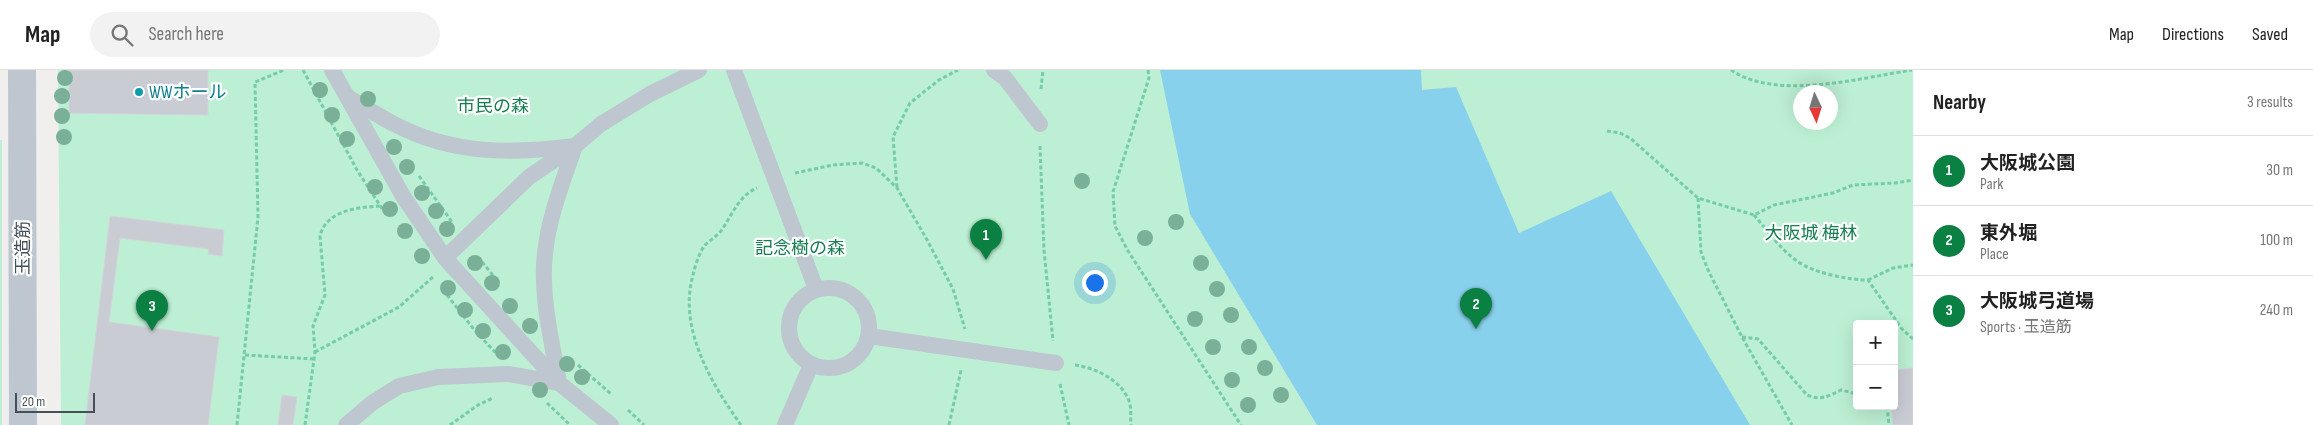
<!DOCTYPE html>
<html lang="en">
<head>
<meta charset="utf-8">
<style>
  body { margin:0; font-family:"Sofia Sans Condensed","Noto Sans JP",sans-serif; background:#f2f2f2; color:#222 }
  .controls { position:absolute; right:15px; bottom:15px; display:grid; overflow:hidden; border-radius:5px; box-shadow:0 5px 20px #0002 }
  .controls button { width:45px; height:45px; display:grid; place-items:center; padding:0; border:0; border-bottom:1px solid #e0e0e0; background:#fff; color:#222; font:25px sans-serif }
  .compass { position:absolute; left:1793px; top:15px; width:45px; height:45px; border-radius:50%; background:#fff; box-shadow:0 5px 20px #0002; rotate:176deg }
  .scale { position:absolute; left:15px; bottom:12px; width:80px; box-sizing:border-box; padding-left:5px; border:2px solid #46505b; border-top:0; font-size:14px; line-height:18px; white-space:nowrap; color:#46505b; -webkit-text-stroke:4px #fff; paint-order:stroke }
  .you { position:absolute; left:1094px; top:212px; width:18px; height:18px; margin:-12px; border:4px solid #fff; border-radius:50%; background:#1a73e8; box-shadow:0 0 0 8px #1a73e833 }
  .badge { display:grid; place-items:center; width:32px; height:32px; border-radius:50%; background:#0b8043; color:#fff; font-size:16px; font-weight:700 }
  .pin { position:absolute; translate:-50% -41px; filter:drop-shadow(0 1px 2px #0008) }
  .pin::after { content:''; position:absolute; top:26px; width:18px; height:15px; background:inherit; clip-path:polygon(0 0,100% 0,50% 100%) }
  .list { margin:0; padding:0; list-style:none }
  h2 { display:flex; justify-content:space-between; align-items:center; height:65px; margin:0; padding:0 20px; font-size:21px }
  h2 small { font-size:16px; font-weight:400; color:#767676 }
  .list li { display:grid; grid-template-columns:32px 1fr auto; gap:15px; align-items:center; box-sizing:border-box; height:70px; padding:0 20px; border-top:1px solid #e0e0e0 }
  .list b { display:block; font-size:19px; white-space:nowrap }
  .list p { margin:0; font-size:16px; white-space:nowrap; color:#767676 }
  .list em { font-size:16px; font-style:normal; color:#767676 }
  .icon { flex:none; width:28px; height:28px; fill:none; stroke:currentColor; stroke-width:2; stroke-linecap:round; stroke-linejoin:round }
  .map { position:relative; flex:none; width:1913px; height:355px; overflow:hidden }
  header { display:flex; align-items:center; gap:30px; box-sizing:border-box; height:70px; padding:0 25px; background:#fff; border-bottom:1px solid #e0e0e0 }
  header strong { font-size:24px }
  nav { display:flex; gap:28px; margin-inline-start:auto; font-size:18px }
  .search { width:350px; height:45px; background:#f2f2f2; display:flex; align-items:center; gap:12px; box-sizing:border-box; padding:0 18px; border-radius:28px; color:#767676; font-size:19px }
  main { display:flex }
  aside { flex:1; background:#fff }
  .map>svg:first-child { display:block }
  .green { fill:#bcefd3; fill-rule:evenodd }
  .water { fill:#88d1ec }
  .building { fill:#caccd4; stroke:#d2d4da }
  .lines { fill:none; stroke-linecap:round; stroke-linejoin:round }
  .path { stroke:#74cda7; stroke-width:3; stroke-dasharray:4 2.5; stroke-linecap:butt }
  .pedestrian { stroke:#bec7d0; stroke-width:16 }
  .tertiary { stroke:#bec7d0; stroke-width:28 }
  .tree { fill:#79b097 }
  .culture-dot { fill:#0f9aa8; stroke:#fff; stroke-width:2 }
  .labels { text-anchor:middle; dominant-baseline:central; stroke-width:4.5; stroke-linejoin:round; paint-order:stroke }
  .culture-label { font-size:18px; fill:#0d838f; stroke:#fff; text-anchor:start }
  .park-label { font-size:18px; fill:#167d50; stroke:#fff }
  .street-label { font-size:18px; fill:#46505b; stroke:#fff }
</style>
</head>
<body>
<header>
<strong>Map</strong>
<div class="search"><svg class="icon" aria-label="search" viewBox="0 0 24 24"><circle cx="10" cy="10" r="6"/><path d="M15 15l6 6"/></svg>Search here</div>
<nav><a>Map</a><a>Directions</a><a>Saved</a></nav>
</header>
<main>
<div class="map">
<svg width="1913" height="355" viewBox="0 0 1913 355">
  <rect width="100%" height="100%" fill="#f1eeee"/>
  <g class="green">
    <path d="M58 0H1913V355H61ZM1800 22H1830V52H1800ZM1857 254H1894V336H1857Z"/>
    <rect x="0" y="70" width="2" height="285"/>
  </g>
  <path class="water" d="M1160 0H1421L1422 20 1456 17 1519 163 1611 121 1750 355H1317L1190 144Z"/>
  <g class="building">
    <path d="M69 0H208V45L69 43Z"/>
    <path d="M110 146 224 160 222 186 208 184 209 179 120 168 109 252 219 267 208 355H85Z"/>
    <path d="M1913 298V355H1893L1891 336H1894V300Z"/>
    <path d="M282 325 297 327 293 355H278Z"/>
  </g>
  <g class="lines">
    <g class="path">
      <path d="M303 0 357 100 383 140"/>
      <path d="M1148 0 1149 8 1113 122 1115 156 1128 181 1241 355"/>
      <path d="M1731 0C1777 31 1860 8 1912 0"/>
      <path d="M1041 19 1043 0"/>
      <path d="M1607 61 1620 63 1630 68 1698 128 1754 145 1774 135 1833 123 1853 115 1895 113 1913 110"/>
      <path d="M1040 76 1044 180 1053 271"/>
      <path d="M795 103 833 95 862 93 876 98 897 118 926 168 953 219 965 259"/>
      <path d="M419 106 452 152"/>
      <path d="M897 117 893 67 910 33 939 10 958 0"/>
      <path d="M1698 128 1701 182 1708 200 1742 267 1792 355"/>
      <path d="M1754 145C1767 160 1780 179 1797 191 1813 203 1849 210 1868 210L1902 259 1913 269"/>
      <path d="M478 187 496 209"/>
      <path d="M1868 210 1893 198 1913 195"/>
      <path d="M447 225 476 262 496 283"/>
      <path d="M1742 267 1758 269 1807 325C1820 331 1829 326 1841 320L1857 324"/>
      <path d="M315 282 399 237 433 207"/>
      <path d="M245 285 314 289"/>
      <path d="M578 295 611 324"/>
      <path d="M1075 295C1096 298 1121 310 1129 331 1132 339 1130 347 1131 355"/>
      <path d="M1060 314 1069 355"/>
      <path d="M547 333 570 355"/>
      <path d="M1887 336 1889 355"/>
      <path d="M628 340 644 355"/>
      <path d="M237 355 258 147 255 12 284 0"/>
      <path d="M305 355 315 282 313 256 325 225 320 166C326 140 359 137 381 136"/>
      <path d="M450 355 478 335 493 328"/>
      <path d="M741 355C711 313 678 258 693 205 695 196 699 184 704 176 709 171 716 167 721 161 732 146 738 126 757 118"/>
      <path d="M949 355 961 300"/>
    </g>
    <g class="pedestrian">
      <path d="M332 0 403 126 445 188 559 313 611 355"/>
      <path d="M734 0 816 219"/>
      <path d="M994 0 1005 8 1040 54"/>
      <path d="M445 188 529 107 575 76 601 54 650 24 699 0"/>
      <circle cx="829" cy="258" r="40"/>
      <path d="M869 266 1056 293"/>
      <path d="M346 355 372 333 399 316 438 307 508 304 559 313C552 271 540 226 545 183 549 146 563 111 575 76 512 84 453 85 394 54 379 46 363 36 348 27"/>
      <path d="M785 355 811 295"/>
    </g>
    <path class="tertiary" d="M22 0 23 355"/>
  </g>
  <g class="tree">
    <circle cx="65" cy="8" r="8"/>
    <circle cx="320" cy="20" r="8"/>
    <circle cx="62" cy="26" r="8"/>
    <circle cx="368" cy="29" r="8"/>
    <circle cx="332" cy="45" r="8"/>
    <circle cx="62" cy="46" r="8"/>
    <circle cx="64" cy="67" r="8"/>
    <circle cx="347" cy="69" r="8"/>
    <circle cx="394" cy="77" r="8"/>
    <circle cx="407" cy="97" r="8"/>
    <circle cx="1082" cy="111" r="8"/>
    <circle cx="375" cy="117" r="8"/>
    <circle cx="422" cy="123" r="8"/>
    <circle cx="390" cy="139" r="8"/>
    <circle cx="436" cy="141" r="8"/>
    <circle cx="1176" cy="152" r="8"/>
    <circle cx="447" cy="159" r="8"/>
    <circle cx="405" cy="161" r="8"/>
    <circle cx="1145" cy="168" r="8"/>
    <circle cx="422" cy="186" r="8"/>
    <circle cx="475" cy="193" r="8"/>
    <circle cx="1201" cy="193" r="8"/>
    <circle cx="492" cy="213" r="8"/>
    <circle cx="448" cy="218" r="8"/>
    <circle cx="1217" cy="219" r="8"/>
    <circle cx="510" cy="236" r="8"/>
    <circle cx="465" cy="240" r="8"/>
    <circle cx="1231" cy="245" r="8"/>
    <circle cx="1195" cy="249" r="8"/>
    <circle cx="530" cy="256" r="8"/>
    <circle cx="483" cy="261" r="8"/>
    <circle cx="1213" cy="277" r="8"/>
    <circle cx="1249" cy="277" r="8"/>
    <circle cx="503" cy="282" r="8"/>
    <circle cx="567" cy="294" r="8"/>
    <circle cx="1265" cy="298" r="8"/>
    <circle cx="582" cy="307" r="8"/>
    <circle cx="1232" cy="310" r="8"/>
    <circle cx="540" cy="320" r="8"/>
    <circle cx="1281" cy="325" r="8"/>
    <circle cx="1248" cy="335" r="8"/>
  </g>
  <circle class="culture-dot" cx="139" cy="22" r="5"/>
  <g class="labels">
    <g class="culture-label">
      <text x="149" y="22">WWホール</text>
    </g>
    <g class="park-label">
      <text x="493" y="36">市民の森</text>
      <text x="1811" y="163">大阪城 梅林</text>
      <text x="800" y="178">記念樹の森</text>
    </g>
    <g class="street-label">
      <text transform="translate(23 178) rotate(-90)">玉造筋</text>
    </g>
  </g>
</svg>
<div class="controls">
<button>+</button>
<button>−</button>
</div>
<svg class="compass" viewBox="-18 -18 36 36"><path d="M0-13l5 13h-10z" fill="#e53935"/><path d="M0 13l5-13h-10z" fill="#767676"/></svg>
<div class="scale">20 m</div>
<div class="you"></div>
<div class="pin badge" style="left:986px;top:190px">1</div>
<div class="pin badge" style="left:1476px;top:259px">2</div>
<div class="pin badge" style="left:152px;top:261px">3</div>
</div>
<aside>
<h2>Nearby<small>3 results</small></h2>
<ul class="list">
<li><span class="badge">1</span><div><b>大阪城公園</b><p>Park</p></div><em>30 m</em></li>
<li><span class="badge">2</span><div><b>東外堀</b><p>Place</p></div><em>100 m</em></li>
<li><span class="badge">3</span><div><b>大阪城弓道場</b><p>Sports · 玉造筋</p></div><em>240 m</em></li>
</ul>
</aside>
</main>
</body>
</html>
